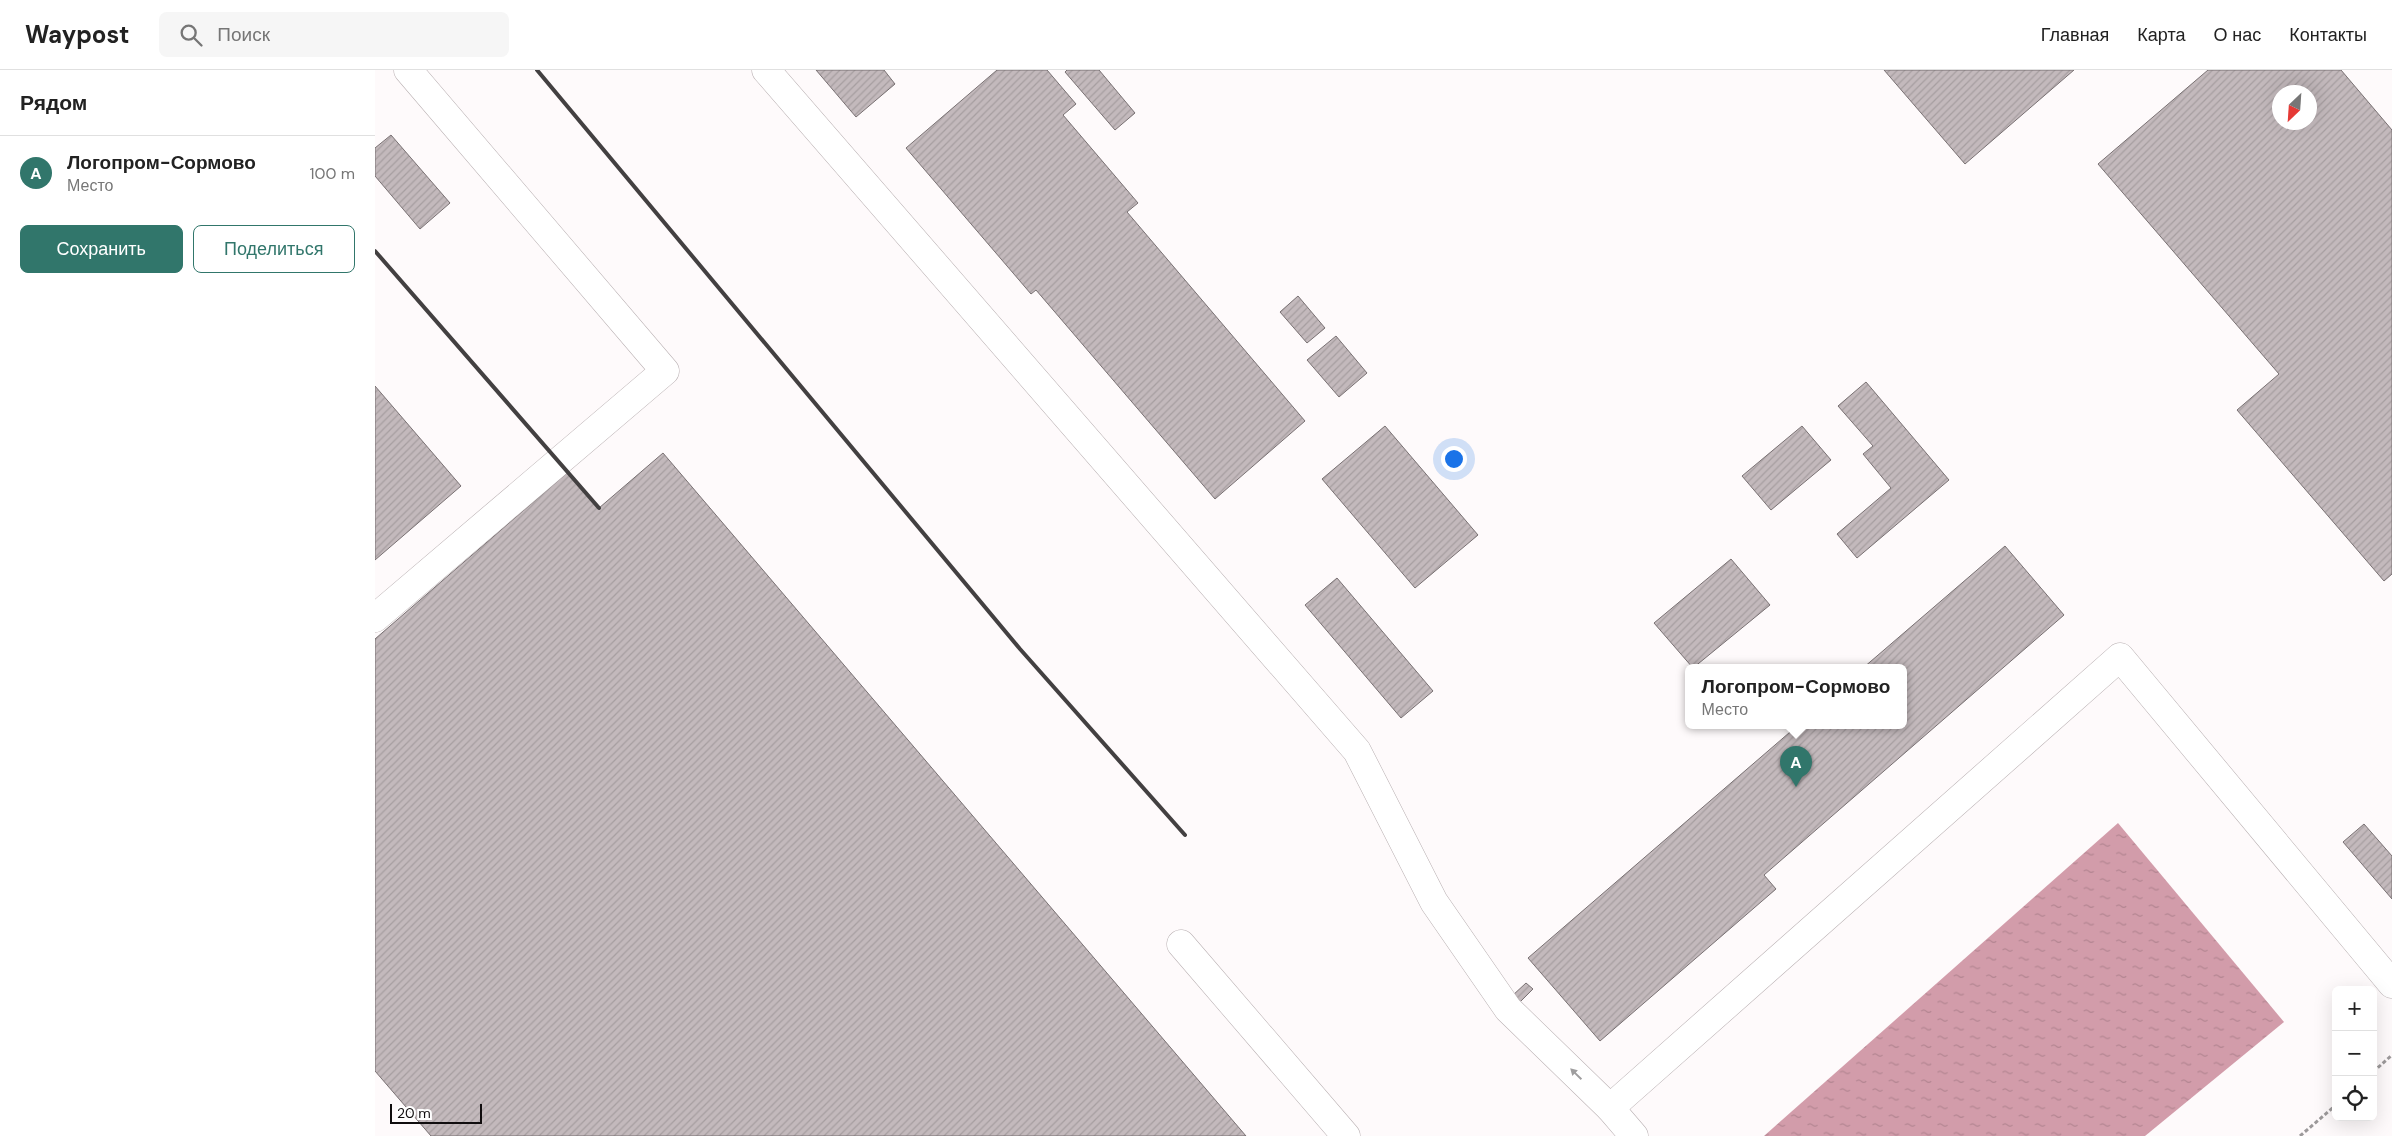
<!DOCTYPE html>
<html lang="ru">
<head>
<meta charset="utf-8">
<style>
  body { margin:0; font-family:"DM Sans",sans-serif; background:#f6f6f6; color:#222 }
  .controls { position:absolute; right:15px; bottom:15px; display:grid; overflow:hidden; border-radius:8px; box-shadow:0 5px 20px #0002 }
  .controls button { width:45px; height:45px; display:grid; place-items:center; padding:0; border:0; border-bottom:1px solid #e0e0e0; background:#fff; color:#222; font:25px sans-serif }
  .compass { position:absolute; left:1897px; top:15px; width:45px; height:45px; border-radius:50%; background:#fff; box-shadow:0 5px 20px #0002; rotate:205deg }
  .scale { position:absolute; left:15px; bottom:12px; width:92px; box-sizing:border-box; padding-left:5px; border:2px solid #100d0e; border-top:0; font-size:14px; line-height:18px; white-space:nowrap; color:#100d0e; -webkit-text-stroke:4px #fff; paint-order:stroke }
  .you { position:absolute; left:1078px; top:388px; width:18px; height:18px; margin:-12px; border:4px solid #fff; border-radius:50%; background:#1a73e8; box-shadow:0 0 0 8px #1a73e833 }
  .badge { display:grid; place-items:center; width:32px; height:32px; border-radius:50%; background:#31766b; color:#fff; font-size:16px; font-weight:700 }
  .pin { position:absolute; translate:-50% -41px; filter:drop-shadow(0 1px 2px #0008) }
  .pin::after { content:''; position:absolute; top:26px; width:18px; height:15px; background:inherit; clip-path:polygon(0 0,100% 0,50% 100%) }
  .popup { position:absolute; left:1310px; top:594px; width:222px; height:65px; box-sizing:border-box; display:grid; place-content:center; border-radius:8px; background:#fff; filter:drop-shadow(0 1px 4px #0005); font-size:16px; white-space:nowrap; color:#767676 }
  .popup b { font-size:19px; color:#222 }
  .popup::after { content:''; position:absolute; left:50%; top:100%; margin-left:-10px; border:10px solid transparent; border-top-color:#fff }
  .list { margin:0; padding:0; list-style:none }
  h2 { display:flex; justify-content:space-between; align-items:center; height:65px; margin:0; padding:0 20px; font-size:21px }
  h2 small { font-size:16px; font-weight:400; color:#767676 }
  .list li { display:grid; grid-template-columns:32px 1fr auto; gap:15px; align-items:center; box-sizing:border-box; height:75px; padding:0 20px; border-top:1px solid #e0e0e0 }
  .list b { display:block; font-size:19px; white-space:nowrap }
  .list p { margin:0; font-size:16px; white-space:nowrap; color:#767676 }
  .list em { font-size:16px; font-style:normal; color:#767676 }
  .actions { display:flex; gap:10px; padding:15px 20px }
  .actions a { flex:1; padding:11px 0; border:1px solid #31766b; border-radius:8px; text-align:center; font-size:18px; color:#31766b }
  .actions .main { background:#31766b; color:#fff }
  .icon { flex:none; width:28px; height:28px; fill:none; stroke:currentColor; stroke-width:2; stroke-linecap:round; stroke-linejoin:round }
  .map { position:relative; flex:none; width:2017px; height:1066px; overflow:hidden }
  header { display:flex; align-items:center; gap:30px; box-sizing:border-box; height:70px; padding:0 25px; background:#fff; border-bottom:1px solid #e0e0e0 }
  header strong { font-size:24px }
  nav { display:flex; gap:28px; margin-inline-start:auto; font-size:18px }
  .search { width:350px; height:45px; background:#f6f6f6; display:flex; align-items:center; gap:12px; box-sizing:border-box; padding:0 18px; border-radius:8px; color:#767676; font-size:19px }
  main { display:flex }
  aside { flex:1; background:#fff }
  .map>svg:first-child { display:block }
  .water { fill:url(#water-ripples) }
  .building { fill:url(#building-hatch); stroke:#797173; fill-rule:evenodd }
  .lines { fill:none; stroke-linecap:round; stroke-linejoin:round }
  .minor-casing { stroke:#b8afb1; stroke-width:29 }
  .path { stroke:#9c999a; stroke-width:3; stroke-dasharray:4 2.5; stroke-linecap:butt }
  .minor { stroke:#fff; stroke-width:28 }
  .rail { stroke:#434041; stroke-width:4 }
  .oneway { fill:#9f9e9f }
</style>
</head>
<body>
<header>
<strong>Waypost</strong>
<div class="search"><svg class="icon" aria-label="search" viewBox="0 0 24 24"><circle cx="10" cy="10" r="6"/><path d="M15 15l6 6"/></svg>Поиск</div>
<nav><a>Главная</a><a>Карта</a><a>О нас</a><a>Контакты</a></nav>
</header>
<main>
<aside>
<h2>Рядом<small></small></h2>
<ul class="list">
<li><span class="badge">A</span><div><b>Логопром-Сормово</b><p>Место</p></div><em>100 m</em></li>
</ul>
<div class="actions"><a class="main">Сохранить</a><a>Поделиться</a></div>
</aside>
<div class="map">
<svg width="2017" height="1066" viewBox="0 0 2017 1066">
  <defs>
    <pattern id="water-ripples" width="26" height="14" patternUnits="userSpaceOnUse" patternTransform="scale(1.25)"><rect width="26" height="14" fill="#d29caa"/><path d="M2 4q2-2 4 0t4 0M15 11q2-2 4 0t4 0" fill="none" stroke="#b38591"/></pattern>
    <pattern id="building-hatch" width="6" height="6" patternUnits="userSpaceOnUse" patternTransform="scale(1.25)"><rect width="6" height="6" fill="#c3b9bc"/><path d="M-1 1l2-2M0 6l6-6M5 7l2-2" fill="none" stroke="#a69ea0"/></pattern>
  </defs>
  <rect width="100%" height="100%" fill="#fefafb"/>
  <path class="water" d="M1743 753 1909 952 1770 1066H1389Z"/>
  <g class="building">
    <path d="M441 0H509L520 14 481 47Z"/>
    <path d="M622 0H672L701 34 688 45 763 133 752 142 930 351 840 429 661 220 656 224 531 78Z"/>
    <path d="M692 0H724L760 43 740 60 690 2Z"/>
    <path d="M1509 0H1699L1590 94Z"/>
    <path d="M1833 0H1966L2017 60V504L2009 511 1862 340 1904 304 1723 94ZM1904 22H1934V52H1904Z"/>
    <path d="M16 65 75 133 45 159 0 106V78Z"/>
    <path d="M923 226 950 258 932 273 905 242Z"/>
    <path d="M961 266 992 303 964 327 932 290Z"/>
    <path d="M1491 312 1574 410 1482 488 1462 464 1516 418 1488 384 1498 376 1463 336Z"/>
    <path d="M0 316 86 416 0 490Z"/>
    <path d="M1010 356 1103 465 1040 518 947 409Z"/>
    <path d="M1427 356 1456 390 1396 440 1367 406Z"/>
    <path d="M288 383 871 1066H56L0 1001V569L193 402 224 438Z"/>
    <path d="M1630 476 1689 545 1389 805 1401 819 1225 971 1153 888 1422 656H1528V598H1488Z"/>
    <path d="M1356 489 1395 535 1318 598 1279 553Z"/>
    <path d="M962 508 1058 621 1026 648 930 535Z"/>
    <path d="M1989 754 2017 786V829L1968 772Z"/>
    <path d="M1151 913 1158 919 1144 933 1137 926Z"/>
  </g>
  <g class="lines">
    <g class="minor-casing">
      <g id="minor">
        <path d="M391 0 982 681 1059 832 1133 939 1235 1038"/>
        <path d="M0 548 290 301 33 0"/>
        <path d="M806 874 971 1066"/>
        <path d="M1259 1066 1235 1038 1745 587 2017 914"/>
      </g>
    </g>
    <g class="path">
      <path d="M1998 1002 2017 985"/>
      <path d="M1925 1066 1961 1035"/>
    </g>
    <use href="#minor" class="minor"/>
    <g class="rail">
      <path d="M162 0 645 579 810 765"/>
      <path d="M0 181 224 438"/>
    </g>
  </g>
  <defs><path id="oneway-solid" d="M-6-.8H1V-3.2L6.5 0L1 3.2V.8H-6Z" transform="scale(1.25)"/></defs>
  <use class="oneway" href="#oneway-solid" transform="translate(1201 1004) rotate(-136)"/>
</svg>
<div class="controls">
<button>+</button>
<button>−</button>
<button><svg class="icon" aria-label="locate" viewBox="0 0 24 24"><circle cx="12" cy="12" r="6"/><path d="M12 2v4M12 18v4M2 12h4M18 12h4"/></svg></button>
</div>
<svg class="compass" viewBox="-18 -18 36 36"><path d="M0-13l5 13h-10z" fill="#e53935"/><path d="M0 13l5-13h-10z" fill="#767676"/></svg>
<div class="scale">20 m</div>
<div class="you"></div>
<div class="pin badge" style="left:1421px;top:717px">A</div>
<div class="popup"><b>Логопром-Сормово</b>Место</div>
</div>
</main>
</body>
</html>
